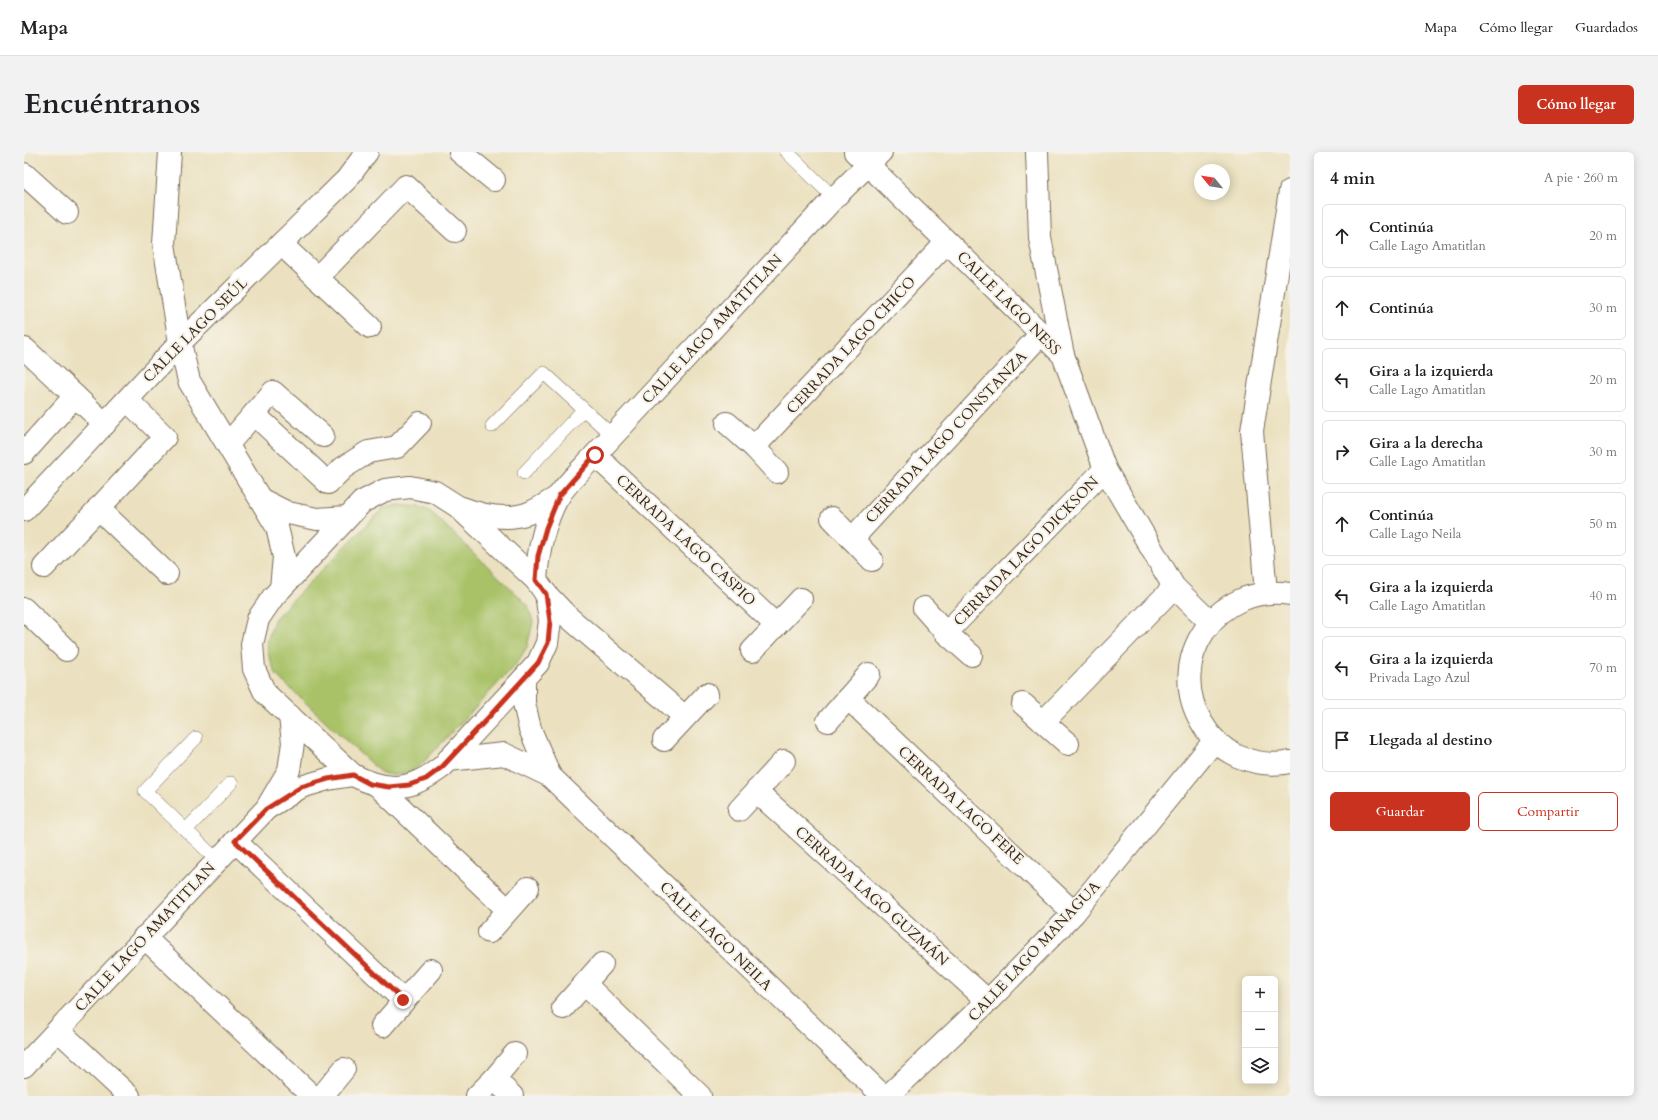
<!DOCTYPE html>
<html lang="es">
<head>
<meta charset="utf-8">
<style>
  body { margin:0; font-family:Cardo,serif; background:#f2f2f2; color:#202124 }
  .controls { position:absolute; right:12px; bottom:12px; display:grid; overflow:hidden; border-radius:6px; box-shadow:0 2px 10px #0003 }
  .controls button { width:36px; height:36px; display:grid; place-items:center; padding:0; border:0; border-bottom:1px solid #e0e0e0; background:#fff; color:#202124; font:20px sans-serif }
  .compass { position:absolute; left:1170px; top:12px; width:36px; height:36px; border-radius:50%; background:#fff; box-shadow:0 2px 10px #0003; rotate:300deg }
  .stop { position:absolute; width:12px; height:12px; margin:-9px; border:3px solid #c8321e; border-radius:50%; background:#fff }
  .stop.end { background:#c8321e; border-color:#fff; box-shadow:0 1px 4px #0008 }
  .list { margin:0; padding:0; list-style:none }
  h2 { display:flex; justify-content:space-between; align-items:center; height:52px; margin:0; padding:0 16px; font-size:17px }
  h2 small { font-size:13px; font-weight:400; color:#757577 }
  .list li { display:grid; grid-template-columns:26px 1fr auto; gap:12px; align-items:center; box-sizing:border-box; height:64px; margin:0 8px 8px; padding:0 8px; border:1px solid #e0e0e0; border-radius:6px }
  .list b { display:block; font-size:15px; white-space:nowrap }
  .list p { margin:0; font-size:13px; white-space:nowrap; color:#757577 }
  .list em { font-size:13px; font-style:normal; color:#757577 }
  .actions { display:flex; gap:8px; padding:12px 16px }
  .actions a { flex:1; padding:9px 0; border:1px solid #c8321e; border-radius:6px; text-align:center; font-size:14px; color:#c8321e }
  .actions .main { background:#c8321e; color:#fff }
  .icon { flex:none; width:22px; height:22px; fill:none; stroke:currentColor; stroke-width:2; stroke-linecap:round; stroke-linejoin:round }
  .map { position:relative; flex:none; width:1266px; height:944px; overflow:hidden; border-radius:6px }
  header { display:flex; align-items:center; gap:24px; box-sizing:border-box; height:56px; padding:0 20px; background:#fff; border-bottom:1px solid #e0e0e0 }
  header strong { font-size:19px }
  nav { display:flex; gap:22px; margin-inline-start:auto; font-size:14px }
  .intro { display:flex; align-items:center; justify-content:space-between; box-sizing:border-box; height:96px; padding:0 24px }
  h1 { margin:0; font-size:28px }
  .button { padding:10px 18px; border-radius:6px; background:#c8321e; color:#fff; font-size:14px; font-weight:700 }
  main { display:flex; gap:24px; padding:0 24px }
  aside { flex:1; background:#fff; border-radius:6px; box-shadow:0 2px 10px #0003 }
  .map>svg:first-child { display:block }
  .green { fill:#a9c267; stroke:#727642 }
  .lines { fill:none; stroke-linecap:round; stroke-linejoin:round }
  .lane-casing { stroke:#796a57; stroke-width:14 }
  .street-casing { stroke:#796a57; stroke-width:24 }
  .lane { stroke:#fff; stroke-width:13 }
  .street { stroke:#fff; stroke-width:22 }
  .route { stroke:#c8321e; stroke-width:5 }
  .labels { text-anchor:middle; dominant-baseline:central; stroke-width:4; stroke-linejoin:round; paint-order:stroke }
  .street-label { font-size:15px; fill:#3b2a1e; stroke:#f7f3e8 }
</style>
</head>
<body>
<header>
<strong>Mapa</strong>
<nav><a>Mapa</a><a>Cómo llegar</a><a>Guardados</a></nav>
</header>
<div class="intro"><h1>Encuéntranos</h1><a class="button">Cómo llegar</a></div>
<main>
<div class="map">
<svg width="1266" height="944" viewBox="0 0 1266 944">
  <rect width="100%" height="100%" fill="#f7f3e8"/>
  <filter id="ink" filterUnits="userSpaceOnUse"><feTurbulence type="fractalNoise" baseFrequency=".025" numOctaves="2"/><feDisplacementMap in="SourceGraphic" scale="8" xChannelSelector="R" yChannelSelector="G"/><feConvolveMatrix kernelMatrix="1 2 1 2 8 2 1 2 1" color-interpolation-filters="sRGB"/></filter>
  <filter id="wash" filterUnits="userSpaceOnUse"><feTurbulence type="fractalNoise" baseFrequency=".012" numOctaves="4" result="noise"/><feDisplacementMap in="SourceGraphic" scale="16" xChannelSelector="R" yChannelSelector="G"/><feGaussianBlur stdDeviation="0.9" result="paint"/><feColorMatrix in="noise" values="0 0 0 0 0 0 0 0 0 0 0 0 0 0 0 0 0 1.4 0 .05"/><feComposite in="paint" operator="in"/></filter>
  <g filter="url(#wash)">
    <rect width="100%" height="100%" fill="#ebe1c0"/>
    <path class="green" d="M376 353 396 355 406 359 504 453 509 470 503 495 493 511 400 610C383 623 378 625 357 621L253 524C241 497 240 494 251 466L359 356Z"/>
  </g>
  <g filter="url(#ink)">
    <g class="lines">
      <g class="lane-casing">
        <g id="lane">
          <path d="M763 0 810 46"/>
          <path d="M468 274 520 221 589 284"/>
          <path d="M500 321 559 258"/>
          <path d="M172 586 121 639 193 708"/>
          <path d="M162 678 207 631"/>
        </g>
      </g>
      <g class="street-casing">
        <g id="street">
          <path d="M146 0 140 92 156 191 165 229 253 375 260 405 257 436"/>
          <path d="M436 0 470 28"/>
          <path d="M831 0 1039 203 1081 317 1150 435 1186 470"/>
          <path d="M1013 0 1016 86 1039 203"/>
          <path d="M0 22 43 61"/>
          <path d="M257 92 346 175"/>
          <path d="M293 126 382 34 431 79"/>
          <path d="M1 197 81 272"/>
          <path d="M230 262 304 331 319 316 344 300 373 295 396 271"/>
          <path d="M703 271 730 295 753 320"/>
          <path d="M204 292 249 240 299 284"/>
          <path d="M730 295 923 90"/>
          <path d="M0 301 51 244"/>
          <path d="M571 303 752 473"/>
          <path d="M386 335 411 340 433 354 512 428 522 442 526 469 523 491 514 511 418 615C386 639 365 641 329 623L241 541 230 517 228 492 234 467 249 445 338 350 361 338Z"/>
          <path d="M238 348 264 361 293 367 323 365"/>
          <path d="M74 356 143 422"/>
          <path d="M438 356C459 364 483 369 505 361 515 357 525 350 535 344"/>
          <path d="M0 358 156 191 323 27 343 0"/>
          <path d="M808 366 848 408"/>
          <path d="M828 387 1017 182"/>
          <path d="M20 415 141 285 103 248"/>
          <path d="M512 428C514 400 520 370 534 345 541 333 561 314 571 303L810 46 857 0"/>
          <path d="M1242 441 1228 279 1266 39"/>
          <path d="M522 442 543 464 661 565"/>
          <path d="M1266 442C1193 430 1140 509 1178 571 1186 585 1198 597 1213 604 1230 611 1248 614 1266 610"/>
          <path d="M900 456 922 481 947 503"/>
          <path d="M0 457 42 498"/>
          <path d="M922 481 1081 317"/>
          <path d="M728 499 777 447"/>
          <path d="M500 527V551L506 577 526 624"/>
          <path d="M824 546 1050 761"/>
          <path d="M999 552 1044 592"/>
          <path d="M804 569 845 522"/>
          <path d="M1020 569 1150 435"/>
          <path d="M640 588 683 542"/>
          <path d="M424 608 480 602 526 624 859 944"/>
          <path d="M353 633 484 758"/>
          <path d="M732 639 964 849"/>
          <path d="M245 655 277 635 304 627 329 623"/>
          <path d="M715 658 760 609"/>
          <path d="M211 689 379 848"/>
          <path d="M465 780 504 736"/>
          <path d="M120 785 288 944"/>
          <path d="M561 832 676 944"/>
          <path d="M539 856 578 812"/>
          <path d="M358 874 407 818"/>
          <path d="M34 878 105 944"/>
          <path d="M0 914 242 657 265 618 269 591 266 564"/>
          <path d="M470 927 488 944"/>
          <path d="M298 944 320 917"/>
          <path d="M453 944 470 927 491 902"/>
          <path d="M864 944 964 849 1050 761 1191 588"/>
        </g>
      </g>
      <use href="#lane" class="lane"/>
      <use href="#street" class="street"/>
    </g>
  </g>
  <g class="lines" filter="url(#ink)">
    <path class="route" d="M379 848 211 689 242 657 277 635 304 627 329 623 346 632 365 635 385 633 402 627 418 615 462 568 514 511 524 491 526 469 522 442 512 428 514 404 522 376 535 344 571 303"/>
  </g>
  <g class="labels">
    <g class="street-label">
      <text transform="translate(985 151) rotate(45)">CALLE LAGO NESS</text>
      <text transform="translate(688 177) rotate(-47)">CALLE LAGO AMATITLAN</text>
      <text transform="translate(171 178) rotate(-45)">CALLE LAGO SEÚL</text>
      <text transform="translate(827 193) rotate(-47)">CERRADA LAGO CHICO</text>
      <text transform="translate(922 285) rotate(-47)">CERRADA LAGO CONSTANZA</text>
      <text transform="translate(662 388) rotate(43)">CERRADA LAGO CASPIO</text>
      <text transform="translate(1002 399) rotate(-46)">CERRADA LAGO DICKSON</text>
      <text transform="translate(937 653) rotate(43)">CERRADA LAGO FERE</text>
      <text transform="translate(848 744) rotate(42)">CERRADA LAGO GUZMÁN</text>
      <text transform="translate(692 784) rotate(44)">CALLE LAGO NEILA</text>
      <text transform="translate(121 785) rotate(-47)">CALLE LAGO AMATITLAN</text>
      <text transform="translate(1010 799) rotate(-47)">CALLE LAGO MANAGUA</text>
    </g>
  </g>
</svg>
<div class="controls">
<button>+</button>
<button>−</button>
<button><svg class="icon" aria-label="layers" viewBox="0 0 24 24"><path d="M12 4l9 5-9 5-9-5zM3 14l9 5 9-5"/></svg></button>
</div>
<svg class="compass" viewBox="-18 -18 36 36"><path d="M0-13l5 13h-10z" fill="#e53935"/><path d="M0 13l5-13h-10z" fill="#757577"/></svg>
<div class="stop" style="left:571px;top:303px"></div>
<div class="stop end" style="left:379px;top:848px"></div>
</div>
<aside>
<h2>4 min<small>A pie · 260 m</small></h2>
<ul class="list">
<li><svg class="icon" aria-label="ahead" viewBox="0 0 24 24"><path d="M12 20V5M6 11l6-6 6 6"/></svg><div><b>Continúa</b><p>Calle Lago Amatitlan</p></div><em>20 m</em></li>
<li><svg class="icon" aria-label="ahead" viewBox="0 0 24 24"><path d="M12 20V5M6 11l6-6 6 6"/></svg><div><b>Continúa</b></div><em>30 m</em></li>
<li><svg class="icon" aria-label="left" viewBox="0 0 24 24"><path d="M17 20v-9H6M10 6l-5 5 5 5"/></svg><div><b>Gira a la izquierda</b><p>Calle Lago Amatitlan</p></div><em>20 m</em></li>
<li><svg class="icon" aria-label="right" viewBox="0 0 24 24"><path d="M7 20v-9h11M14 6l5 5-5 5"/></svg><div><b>Gira a la derecha</b><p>Calle Lago Amatitlan</p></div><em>30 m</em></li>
<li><svg class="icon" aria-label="ahead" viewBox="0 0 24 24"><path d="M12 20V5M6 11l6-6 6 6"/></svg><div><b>Continúa</b><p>Calle Lago Neila</p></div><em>50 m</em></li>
<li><svg class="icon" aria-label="left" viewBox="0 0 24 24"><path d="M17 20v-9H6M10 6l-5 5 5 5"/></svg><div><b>Gira a la izquierda</b><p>Calle Lago Amatitlan</p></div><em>40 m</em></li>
<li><svg class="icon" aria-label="left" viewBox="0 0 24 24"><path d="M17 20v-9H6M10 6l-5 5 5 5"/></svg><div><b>Gira a la izquierda</b><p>Privada Lago Azul</p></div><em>70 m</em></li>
<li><svg class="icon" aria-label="arrive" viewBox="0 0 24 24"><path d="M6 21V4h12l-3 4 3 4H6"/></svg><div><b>Llegada al destino</b></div></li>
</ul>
<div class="actions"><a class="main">Guardar</a><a>Compartir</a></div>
</aside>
</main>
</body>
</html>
